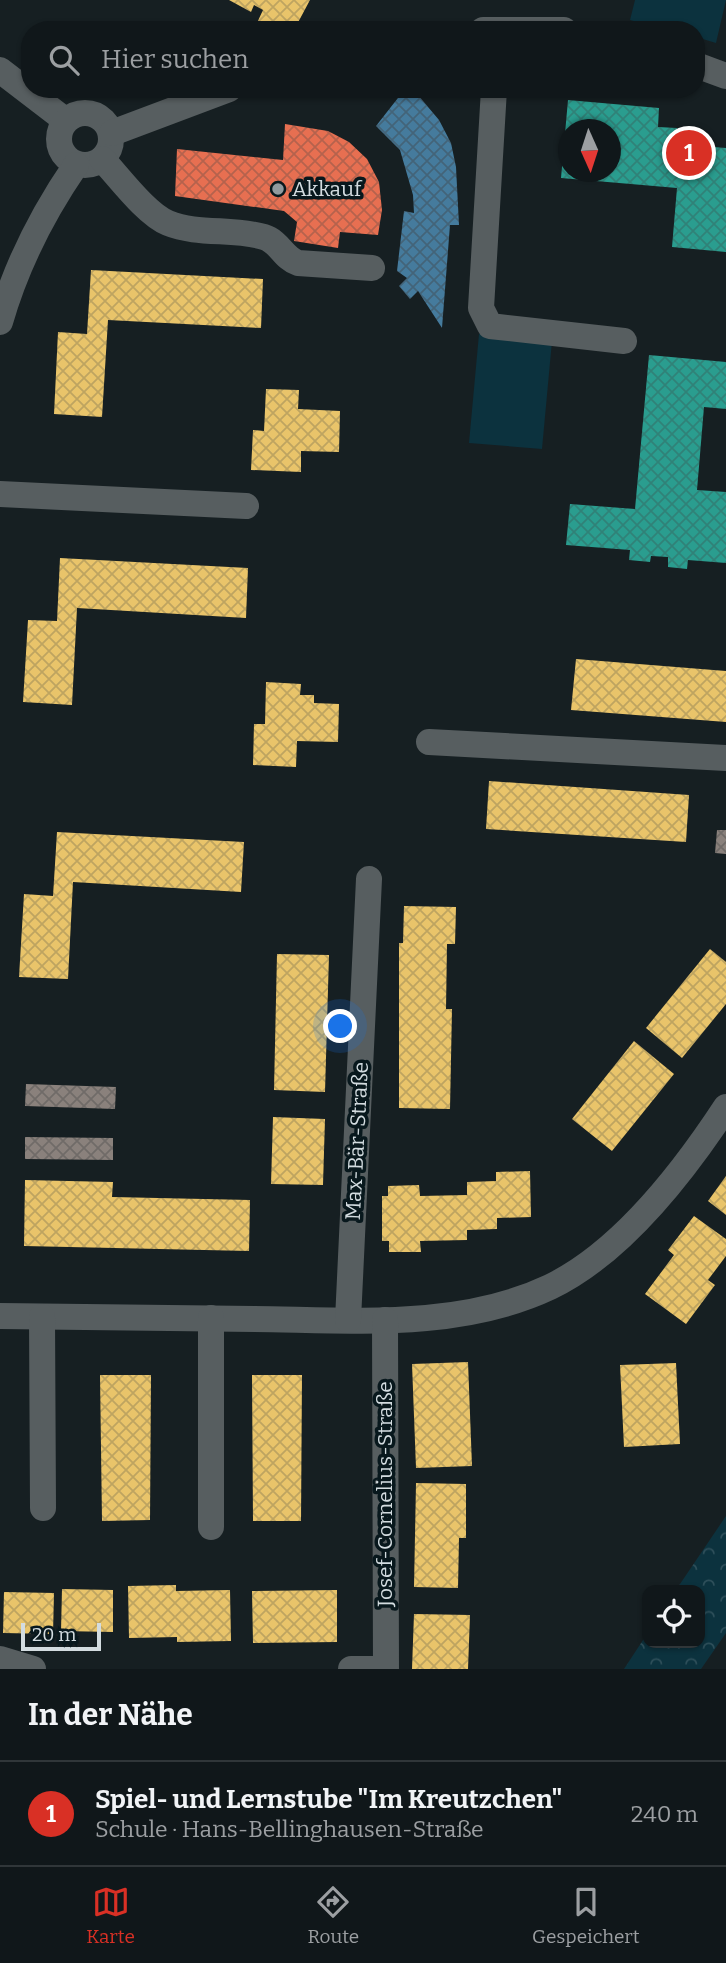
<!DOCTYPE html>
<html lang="de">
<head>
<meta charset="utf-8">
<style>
  body { margin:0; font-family:Bitter,serif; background:#1e2427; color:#f1f3f6 }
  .controls { position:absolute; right:21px; bottom:21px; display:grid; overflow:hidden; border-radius:14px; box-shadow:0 2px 5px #0004 }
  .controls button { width:63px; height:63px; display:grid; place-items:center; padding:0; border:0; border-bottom:2px solid #303639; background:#10171a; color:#f1f3f6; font:35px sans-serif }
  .compass { position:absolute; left:558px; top:119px; width:63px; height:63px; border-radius:50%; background:#10171a; box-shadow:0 2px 5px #0004; rotate:177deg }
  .scale { position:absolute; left:21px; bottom:18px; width:80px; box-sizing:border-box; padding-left:7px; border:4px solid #d3dce0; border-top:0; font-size:19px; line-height:24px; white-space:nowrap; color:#d3dce0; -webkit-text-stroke:5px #08181d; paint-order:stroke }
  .you { position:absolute; left:341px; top:1027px; width:24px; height:24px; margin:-18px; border:5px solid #fff; border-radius:50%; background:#1a73e8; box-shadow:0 0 0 10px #1a73e833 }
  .badge { display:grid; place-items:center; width:46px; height:46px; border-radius:50%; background:#d93025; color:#fff; font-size:23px; font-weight:700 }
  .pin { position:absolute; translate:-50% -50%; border:4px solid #fff; box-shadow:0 2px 7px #0006 }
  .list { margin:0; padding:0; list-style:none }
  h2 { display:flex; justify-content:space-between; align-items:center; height:91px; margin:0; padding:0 28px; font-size:30px }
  h2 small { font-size:23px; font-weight:400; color:#9c9fa2 }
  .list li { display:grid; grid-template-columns:46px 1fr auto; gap:21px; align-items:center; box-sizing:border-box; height:105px; padding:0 28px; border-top:2px solid #303639 }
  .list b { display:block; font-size:26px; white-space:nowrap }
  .list p { margin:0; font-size:23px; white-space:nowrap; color:#9c9fa2 }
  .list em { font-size:23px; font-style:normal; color:#9c9fa2 }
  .icon { flex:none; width:38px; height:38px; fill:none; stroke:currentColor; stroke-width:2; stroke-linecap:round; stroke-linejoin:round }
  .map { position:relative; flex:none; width:726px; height:1669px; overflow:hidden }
  .search { position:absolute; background:#10171a; box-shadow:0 2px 5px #0004; left:21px; right:21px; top:21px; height:77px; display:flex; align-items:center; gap:18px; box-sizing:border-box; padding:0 24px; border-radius:28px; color:#9c9fa2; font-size:26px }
  .sheet { height:196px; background:#10171a }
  nav { display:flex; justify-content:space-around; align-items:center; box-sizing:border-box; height:98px; border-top:2px solid #303639; background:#10171a; font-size:19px; color:#9c9fa2 }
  nav a { display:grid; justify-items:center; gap:4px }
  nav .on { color:#d93025 }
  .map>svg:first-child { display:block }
  .forest { fill:url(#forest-crowns) }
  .pitch { fill:#0c323e }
  .homes { fill:url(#homes-cross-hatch) }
  .shops { fill:url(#shops-cross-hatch) }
  .schools { fill:url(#schools-cross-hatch); fill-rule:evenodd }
  .public { fill:url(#public-cross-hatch) }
  .industry { fill:url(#industry-cross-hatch) }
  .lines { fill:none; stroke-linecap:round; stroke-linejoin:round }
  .minor { stroke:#575e60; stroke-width:26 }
  .poi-dot { fill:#919a9e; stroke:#08181d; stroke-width:2.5 }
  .labels { text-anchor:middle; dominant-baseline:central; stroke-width:7; stroke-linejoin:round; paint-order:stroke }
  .poi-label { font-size:21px; fill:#d3dce0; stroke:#08181d; text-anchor:start }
  .street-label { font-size:21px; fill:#d3dce0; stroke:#08181d }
</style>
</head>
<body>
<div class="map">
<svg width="726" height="1669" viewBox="0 0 726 1669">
  <defs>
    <pattern id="forest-crowns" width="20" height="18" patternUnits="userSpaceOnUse" patternTransform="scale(1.75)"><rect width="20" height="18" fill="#0c323e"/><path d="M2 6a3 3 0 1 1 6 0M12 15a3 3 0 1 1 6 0" fill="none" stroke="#2e4f5a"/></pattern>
    <pattern id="homes-cross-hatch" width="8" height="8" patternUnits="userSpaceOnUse" patternTransform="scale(1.75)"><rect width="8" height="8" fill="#e9c46a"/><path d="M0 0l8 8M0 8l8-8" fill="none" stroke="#bea460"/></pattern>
    <pattern id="shops-cross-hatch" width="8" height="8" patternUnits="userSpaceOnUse" patternTransform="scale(1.75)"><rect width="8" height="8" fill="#e76f51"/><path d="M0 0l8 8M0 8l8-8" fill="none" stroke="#b5624d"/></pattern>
    <pattern id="schools-cross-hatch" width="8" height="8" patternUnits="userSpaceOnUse" patternTransform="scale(1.75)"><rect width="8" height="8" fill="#2a9d8f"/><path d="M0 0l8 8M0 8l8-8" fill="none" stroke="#308278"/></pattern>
    <pattern id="public-cross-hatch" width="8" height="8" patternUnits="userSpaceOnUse" patternTransform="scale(1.75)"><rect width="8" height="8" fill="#457b9d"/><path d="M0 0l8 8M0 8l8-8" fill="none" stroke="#436479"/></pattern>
    <pattern id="industry-cross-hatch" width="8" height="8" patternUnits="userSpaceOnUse" patternTransform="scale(1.75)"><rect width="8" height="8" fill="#8a817c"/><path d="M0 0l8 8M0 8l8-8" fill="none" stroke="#706b68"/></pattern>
  </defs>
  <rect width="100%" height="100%" fill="#161f22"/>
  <path class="forest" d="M726 1516V1633L701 1669H624L647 1634V1643H700V1590H676Z"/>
  <g class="pitch">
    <path d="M635 0H726L716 43 696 37V30H667L630 20Z"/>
    <path d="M479 334 552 341 542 449 469 443Z"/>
  </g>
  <g class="homes">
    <path d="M229 0H310L294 30H265L256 25 263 10 254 5 251 12Z"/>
    <path d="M91 270 263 279 261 328 108 320 102 417 54 414 58 332 87 334Z"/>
    <path d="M266 389 299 390 298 409 340 411 339 452 301 451V472L251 470 253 430 264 431Z"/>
    <path d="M60 558 248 568 246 618 77 608 72 705 23 702 28 620 57 621Z"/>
    <path d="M576 659 726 671V722L571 710Z"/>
    <path d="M266 682 301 684 300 695H314V703L339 704 338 742 297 741 296 767 253 765 254 724H265Z"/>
    <path d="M489 781 689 795 686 842 486 829Z"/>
    <path d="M57 832 244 842 241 892 73 882 68 979 19 977 24 894 53 896Z"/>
    <path d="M404 906 456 907 455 944H447L446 1009H452L450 1109 399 1108V943H403Z"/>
    <path d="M710 949 726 962V1004L682 1058 646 1028Z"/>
    <path d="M277 954 329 955 325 1092 274 1090Z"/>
    <path d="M634 1041 674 1074 612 1151 572 1119Z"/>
    <path d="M273 1117 325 1119 323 1185 271 1184Z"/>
    <path d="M530 1171 531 1217 497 1218V1229L467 1230V1240L420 1241 421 1252H389V1241H382V1196H388V1186L419 1185 420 1196 467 1195V1182L496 1181V1172Z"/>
    <path d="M726 1176V1215L708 1201Z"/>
    <path d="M25 1180 113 1182 112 1197 250 1200 249 1251 24 1246Z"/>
    <path d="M694 1216 726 1239V1256L708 1280 715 1285 686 1324 645 1294 674 1255 668 1250Z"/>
    <path d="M468 1362 472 1466 416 1468 412 1364Z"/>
    <path d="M676 1363 680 1444 624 1447 620 1365Z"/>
    <path d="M100 1375H151L150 1520 102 1521Z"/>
    <path d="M252 1375H302L301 1521H253Z"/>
    <path d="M416 1483 466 1484V1538H459L458 1588 414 1587Z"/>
    <path d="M176 1585V1591L230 1590 231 1641 177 1642V1637L129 1638 128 1586Z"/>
    <path d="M62 1589 113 1590V1632L61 1631Z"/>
    <path d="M337 1590V1642L253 1643 252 1591Z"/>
    <path d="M4 1592 54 1593 53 1634 3 1633Z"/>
    <path d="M414 1614 470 1615 468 1669H412Z"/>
  </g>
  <path class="shops" d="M285 124 328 131 349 142 367 159 379 182 382 210 378 235 340 232 338 248 294 241 297 222 284 211 175 196 177 149 283 160Z"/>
  <g class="schools">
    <path d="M568 100 659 108 658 127 677 128 676 144 726 148V252L672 247 677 188 561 178ZM568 130H610V172H568Z"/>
    <path d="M649 355 726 362V409L704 407 697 490 726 492V563L688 560 687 569 668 567V557L651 556 650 562 629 560 630 550 566 545 570 504 635 509Z"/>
  </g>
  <path class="public" d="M405 89H413L439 120 451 143 456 167 459 225H450L442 328 418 291 410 299 399 286 407 278 397 271 404 211 414 213 413 195 400 150 376 126Z"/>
  <g class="industry">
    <path d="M717 830H726V854L715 853Z"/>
    <path d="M26 1084 116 1087 115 1109 25 1106Z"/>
    <path d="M25 1137 113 1138V1160L25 1159Z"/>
  </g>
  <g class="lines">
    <g class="minor">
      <path d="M483 30H564"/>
      <path d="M696 65 726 76"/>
      <path d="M0 70 65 120"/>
      <path d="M494 89 481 308 490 326 624 341"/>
      <circle cx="85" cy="139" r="26"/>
      <path d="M112 133 229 89"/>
      <path d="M102 159C119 177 146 214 168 223 197 235 234 228 264 237 280 242 283 258 298 263L372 268"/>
      <path d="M0 322C16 266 43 213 76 165"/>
      <path d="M0 494 246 506"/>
      <path d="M429 742 726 758"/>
      <path d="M0 1316C85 1317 169 1318 254 1319 352 1320 459 1330 550 1287 621 1253 684 1171 726 1107"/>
      <path d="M42 1317 43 1508"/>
      <path d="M211 1318V1527"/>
      <path d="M348 1320 369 879"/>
      <path d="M0 1659 33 1669"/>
      <path d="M351 1669H386L385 1320"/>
    </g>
  </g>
  <circle class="poi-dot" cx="278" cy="189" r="7"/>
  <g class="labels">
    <g class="poi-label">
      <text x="292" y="189">Akkauf</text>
    </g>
    <g class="street-label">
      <text transform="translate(357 1141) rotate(-87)">Max-Bär-Straße</text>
      <text transform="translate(385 1494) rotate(-90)">Josef-Cornelius-Straße</text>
    </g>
  </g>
</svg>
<div class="controls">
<button><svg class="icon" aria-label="locate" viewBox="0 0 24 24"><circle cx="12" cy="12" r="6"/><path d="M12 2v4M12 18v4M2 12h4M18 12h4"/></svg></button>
</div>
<svg class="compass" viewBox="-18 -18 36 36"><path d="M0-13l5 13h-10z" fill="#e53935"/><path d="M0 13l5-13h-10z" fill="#9c9fa2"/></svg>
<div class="scale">20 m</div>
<div class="you"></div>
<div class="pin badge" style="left:689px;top:153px">1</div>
<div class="search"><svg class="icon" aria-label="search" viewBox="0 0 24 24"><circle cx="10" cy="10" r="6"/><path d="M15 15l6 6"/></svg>Hier suchen</div>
</div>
<section class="sheet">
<h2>In der Nähe<small></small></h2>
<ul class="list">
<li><span class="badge">1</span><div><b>Spiel- und Lernstube &quot;Im Kreutzchen&quot;</b><p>Schule · Hans-Bellinghausen-Straße</p></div><em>240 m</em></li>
</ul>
</section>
<nav>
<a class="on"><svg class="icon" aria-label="map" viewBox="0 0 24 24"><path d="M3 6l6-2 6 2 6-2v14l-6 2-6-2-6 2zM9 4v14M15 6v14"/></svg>Karte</a>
<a><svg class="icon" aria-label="directions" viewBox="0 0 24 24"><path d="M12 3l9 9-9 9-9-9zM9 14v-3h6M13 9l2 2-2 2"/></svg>Route</a>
<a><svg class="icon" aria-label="saved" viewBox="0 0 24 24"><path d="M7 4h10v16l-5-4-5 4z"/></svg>Gespeichert</a>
</nav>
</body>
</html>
